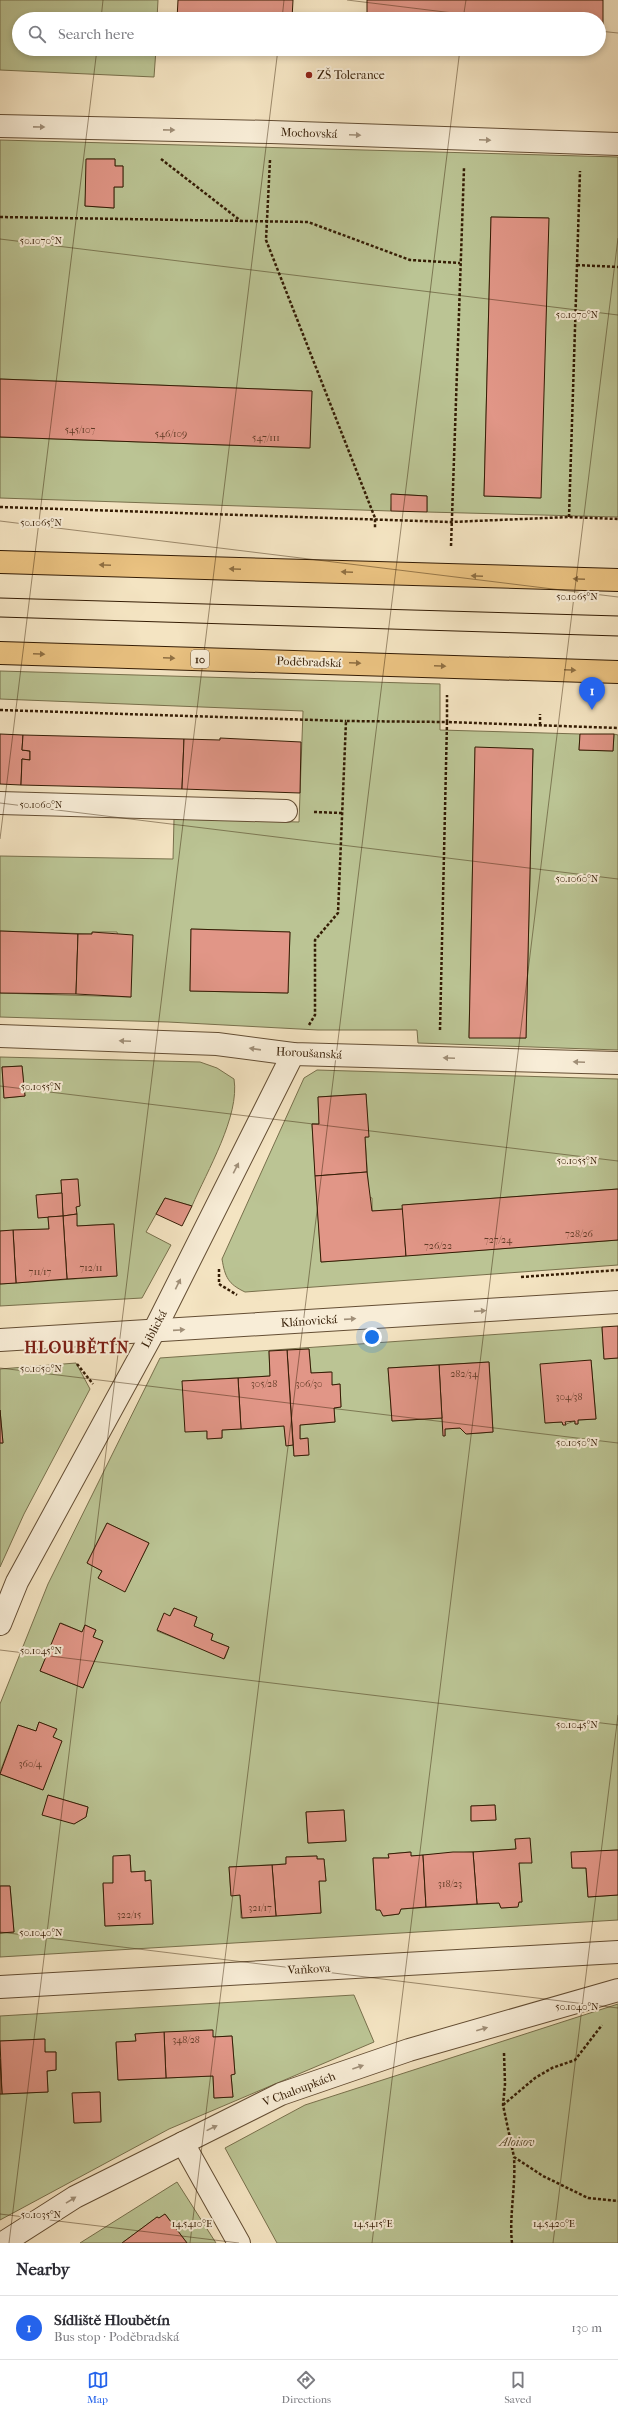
<!DOCTYPE html>
<html lang="en">
<head>
<meta charset="utf-8">
<style>
  body { margin:0; font-family:"IM FELL French Canon",serif; background:#f2f2f3; color:#2b2b33 }
  .you { position:absolute; left:372px; top:1337px; width:14px; height:14px; margin:-10px; border:3px solid #fff; border-radius:50%; background:#1a73e8; box-shadow:0 0 0 6px #1a73e833 }
  .badge { display:grid; place-items:center; width:26px; height:26px; border-radius:50%; background:#2563eb; color:#fff; font-size:13px; font-weight:700 }
  .pin { position:absolute; translate:-50% -33px; filter:drop-shadow(0 1px 2px #0008) }
  .pin::after { content:''; position:absolute; top:21px; width:14px; height:12px; background:inherit; clip-path:polygon(0 0,100% 0,50% 100%) }
  .list { margin:0; padding:0; list-style:none }
  h2 { display:flex; justify-content:space-between; align-items:center; height:52px; margin:0; padding:0 16px; font-size:17px }
  h2 small { font-size:13px; font-weight:400; color:#7c7c81 }
  .list li { display:grid; grid-template-columns:26px 1fr auto; gap:12px; align-items:center; box-sizing:border-box; height:64px; padding:0 16px; border-top:1px solid #e1e1e2 }
  .list b { display:block; font-size:15px; white-space:nowrap }
  .list p { margin:0; font-size:13px; white-space:nowrap; color:#7c7c81 }
  .list em { font-size:13px; font-style:normal; color:#7c7c81 }
  .icon { flex:none; width:22px; height:22px; fill:none; stroke:currentColor; stroke-width:2; stroke-linecap:round; stroke-linejoin:round }
  .map { position:relative; flex:none; width:618px; height:2243px; overflow:hidden }
  .search { position:absolute; background:#fff; box-shadow:0 2px 6px #0003; left:12px; right:12px; top:12px; height:44px; display:flex; align-items:center; gap:10px; box-sizing:border-box; padding:0 14px; border-radius:22px; color:#7c7c81; font-size:15px }
  .sheet { height:116px; background:#fff }
  nav { display:flex; justify-content:space-around; align-items:center; box-sizing:border-box; height:56px; border-top:1px solid #e1e1e2; background:#fff; font-size:11px; color:#7c7c81 }
  nav a { display:grid; justify-items:center; gap:2px }
  nav .on { color:#2563eb }
  .map>svg:first-child { display:block }
  .green { fill:#bbc494; stroke:#78704c; fill-rule:evenodd }
  .building { fill:#e19687; stroke:#341c04 }
  .lines { fill:none; stroke-linecap:round; stroke-linejoin:round }
  .minor-casing { stroke:#644e34; stroke-width:24 }
  .major-casing { stroke:#341c04; stroke-width:24 }
  .path { stroke:#341c04; stroke-width:2.5; stroke-dasharray:3 2; stroke-linecap:butt }
  .minor { stroke:#f8edd7; stroke-width:22 }
  .major { stroke:#eac281; stroke-width:22 }
  .tram { stroke:#341c04; stroke-width:1 }
  .oneway { fill:#a08f78 }
  .oneway2 { fill:#8f6f42 }
  .ticks { fill:none; stroke:#341c04; stroke-width:1; stroke-opacity:0.45 }
  .poi-dot { fill:#8f2418; stroke:#f8edd7; stroke-width:1.5 }
  .labels { text-anchor:middle; dominant-baseline:central; stroke-width:4; stroke-linejoin:round; paint-order:stroke }
  .number-label { font-size:10px; fill:#5f3a25 }
  .shield { fill:#f8edd7; stroke:#6f5b43; stroke-width:1 }
  .shield-label { font-size:11px; font-weight:bold; fill:#341c04 }
  .poi-label { font-size:12px; fill:#341c04; stroke:#f8edd7; text-anchor:start }
  .street-label { font-size:12px; fill:#341c04; stroke:#f8edd7 }
  .park-label { font-size:12px; font-style:italic; fill:#5c4e2f; stroke:#f8edd7 }
  .district-label { font-size:16px; font-weight:bold; letter-spacing:1px; fill:#7a1f14; stroke:#f8edd7 }
  .ticks-label { font-size:10px; text-anchor:middle; fill:#341c04; stroke:#f8edd7; stroke-width:4; stroke-linejoin:round; paint-order:stroke }
</style>
</head>
<body>
<div class="map">
<svg width="618" height="2243" viewBox="0 0 618 2243">
  <rect width="100%" height="100%" fill="#f4e4c2"/>
  <filter id="stains"><feTurbulence type="fractalNoise" baseFrequency=".005" numOctaves="4"/><feColorMatrix values="0 0 0 0 .2 0 0 0 0 .09 0 0 0 0 .02 0 0 0 .5 -.17"/></filter>
  <radialGradient id="worn" r=".72"><stop offset=".6" stop-color="#630" stop-opacity="0"/><stop offset="1" stop-color="#630" stop-opacity=".3"/></radialGradient>
  <g class="green">
    <path d="M0 0H158L157 19H19V49H156L154 77 0 70Z"/>
    <path d="M0 140 618 157V517L427 512V496L392 494 391 511 0 498V437L309 448 312 391 0 379ZM87 159H115V166H123V187H114V208L85 206ZM491 217 548 218 540 498 484 496Z"/>
    <path d="M0 671 440 684V730L580 734 579 750 613 751 614 734 618 735V1050L418 1043 417 1030H318L168 1022 0 1017V993L131 997 117 932H93L92 934 0 931V856L173 859 174 819 299 822 303 711 0 699ZM475 748 533 749 526 1038 469 1037ZM191 929 290 932 288 993 190 991Z"/>
    <path d="M0 1057 200 1062 217 1068 234 1079C240 1116 207 1171 192 1206L165 1198 146 1232 171 1245 142 1298 0 1306V1284L117 1276 113 1224 77 1226 76 1207 80 1206 77 1179 61 1180 62 1193 37 1195 38 1217H48L49 1229 0 1231ZM22 1066 25 1096 4 1098 2 1067Z"/>
    <path d="M317 1070 618 1079V1189L403 1205V1209L372 1211V1198L369 1197 365 1137H368L366 1094 318 1097 319 1124H312L321 1262 618 1240V1265L245 1292C228 1284 225 1277 222 1259L304 1078Z"/>
    <path d="M602 1327 604 1359 618 1358V1850L572 1853V1868H586L588 1897 618 1895V1920L0 1957V1933L14 1932 10 1886H0V1774L43 1790 61 1741 53 1737 56 1729 39 1722 36 1731 18 1725 0 1772V1704L48 1584 160 1358ZM309 1349 311 1373 331 1372 332 1385 340 1384 341 1407 334 1408 335 1422 300 1425V1439L307 1438 308 1455 294 1456 293 1445H286L284 1426 222 1430V1438H207V1431L182 1381 270 1376 269 1351ZM591 1360 596 1419 578 1420V1424H575V1421L563 1425 562 1422 545 1423ZM489 1362 493 1432 467 1434 460 1428 445 1429V1436L442 1418 392 1421 388 1368ZM107 1523 149 1543 125 1591 98 1578 102 1571 87 1563ZM174 1608 197 1617 194 1626 213 1634 211 1640 229 1647 225 1658 157 1631 164 1614 170 1616ZM61 1623 82 1632 85 1625 96 1630 93 1637 102 1641 83 1688 40 1671ZM48 1795 88 1807 86 1817 74 1824ZM495 1805 496 1820 471 1821V1806ZM344 1810 346 1841 308 1843 306 1812ZM515 1839 532 1862 519 1863 522 1902H519L517 1907 501 1908 499 1903 401 1909 399 1914 384 1916 380 1910H376L373 1858H389V1854L410 1852 411 1856 516 1849ZM130 1855 131 1872 145 1871V1881L150 1880 153 1924 105 1926 103 1884 113 1883V1857ZM317 1856V1859H324L326 1881H319L321 1913 241 1918 240 1895H231L229 1867 286 1864V1857Z"/>
    <path d="M76 1363 90 1389 24 1514 0 1567V1443H3L0 1410V1369Z"/>
    <path d="M354 1995 374 2042 169 2129 0 2220V2094L48 2092 47 2071 56 2070V2052H45L44 2039 0 2041V2016ZM212 2030 213 2037 232 2036 235 2074 231 2075 233 2097 214 2098 213 2076 118 2080 116 2043 136 2041 135 2034ZM100 2092 101 2121 74 2123 73 2093Z"/>
    <path d="M618 2004V2243H277L225 2148 305 2105Z"/>
    <path d="M177 2182 216 2243H187L165 2214 159 2218 157 2217 122 2243H80Z"/>
  </g>
  <g class="building">
    <path d="M178 0H293L292 19H177Z"/>
    <path d="M367 0H603V39H599V19H367Z"/>
    <path d="M229 49H292V51Z"/>
    <path d="M86 159H115V166H123V187H114V208L85 206Z"/>
    <path d="M491 217 549 218 541 498 484 496Z"/>
    <path d="M0 379 312 391 310 448 0 437Z"/>
    <path d="M391 494 427 496V512L391 511Z"/>
    <path d="M0 734 23 735 22 750 30 751V760L22 759 21 785 0 784Z"/>
    <path d="M580 734H614L613 751 579 750Z"/>
    <path d="M23 735 184 739 182 789 21 785 22 759 30 760V751L22 750Z"/>
    <path d="M220 738 301 742 300 793 182 789 184 739 220 740Z"/>
    <path d="M475 747 533 749 526 1038H469Z"/>
    <path d="M191 929 290 932 288 993 190 991Z"/>
    <path d="M0 931 78 934 76 994 0 993Z"/>
    <path d="M92 932 133 935 131 997 76 994 78 934H92Z"/>
    <path d="M22 1066 25 1096 4 1098 2 1067Z"/>
    <path d="M366 1094 369 1137H365L367 1172 315 1176 312 1124H319L318 1097Z"/>
    <path d="M367 1172 372 1211 403 1209 406 1256 321 1262 315 1176Z"/>
    <path d="M78 1179 80 1206 76 1207 77 1214 63 1216 61 1180Z"/>
    <path d="M618 1189V1240L406 1256 402 1205Z"/>
    <path d="M62 1193 63 1216 38 1218 36 1195Z"/>
    <path d="M165 1198 192 1206 182 1226 156 1214Z"/>
    <path d="M77 1214V1226L114 1224 117 1276 67 1279 63 1216Z"/>
    <path d="M63 1216 67 1279 16 1283 13 1230 49 1229 48 1217Z"/>
    <path d="M13 1230 16 1283 0 1284V1231Z"/>
    <path d="M618 1326V1358L604 1359 602 1327Z"/>
    <path d="M309 1349 311 1373 332 1372V1385L340 1384 341 1407 334 1408 335 1422 300 1425V1439L308 1438 309 1455 294 1456 287 1350Z"/>
    <path d="M287 1350 293 1445 286 1446 284 1426 241 1429 238 1378 270 1376 269 1351Z"/>
    <path d="M591 1360 596 1419 578 1420V1424H575V1421L565 1422 566 1425H563L562 1422 545 1423 540 1364Z"/>
    <path d="M489 1362 493 1432 466 1434 460 1428 445 1429V1436H443L439 1365Z"/>
    <path d="M439 1365 442 1418 392 1421 388 1368Z"/>
    <path d="M238 1378 241 1429 222 1430V1438L207 1439V1431L185 1432 182 1381Z"/>
    <path d="M0 1410 3 1443H0Z"/>
    <path d="M107 1523 149 1543 125 1592 98 1578 102 1571 87 1563Z"/>
    <path d="M174 1608 197 1617 194 1626 213 1634 211 1640 229 1647 224 1659 157 1630 164 1613 170 1616Z"/>
    <path d="M60 1623 82 1632 85 1625 96 1630 93 1637 103 1641 83 1688 40 1671Z"/>
    <path d="M39 1722 57 1729 53 1737 62 1741 43 1790 0 1774 18 1725 36 1731Z"/>
    <path d="M48 1795 88 1807 86 1817 74 1824 42 1815Z"/>
    <path d="M495 1805 496 1820 471 1821V1806Z"/>
    <path d="M344 1810 346 1841 308 1843 306 1812Z"/>
    <path d="M530 1838 532 1863H519L522 1902H519L518 1907 501 1908 499 1903 477 1904 473 1852 516 1849 515 1839Z"/>
    <path d="M618 1850V1895L588 1897 586 1868H572L571 1852Z"/>
    <path d="M411 1852V1856L423 1855 426 1907 401 1909 399 1914 383 1916 380 1910H376L373 1858H389L388 1854Z"/>
    <path d="M453 1852H473L477 1904 426 1907 423 1855Z"/>
    <path d="M130 1855 131 1872 145 1871V1881L151 1880 153 1924 105 1926 103 1883H113V1856Z"/>
    <path d="M317 1856V1859H324L326 1881H319L321 1913 276 1916 272 1865 286 1864V1857Z"/>
    <path d="M272 1865 276 1916 242 1918 240 1895 231 1896 229 1867Z"/>
    <path d="M0 1886H10L14 1932 0 1933Z"/>
    <path d="M213 2030V2037L232 2036 235 2074 231 2075 233 2097 214 2098 213 2076 166 2078 164 2032Z"/>
    <path d="M164 2032 166 2078 118 2080 116 2042 136 2041 135 2034Z"/>
    <path d="M45 2039V2052H56V2070L47 2071 48 2092 2 2094 0 2041Z"/>
    <path d="M0 2059 2 2094H0Z"/>
    <path d="M100 2092 101 2122 74 2123 72 2093Z"/>
    <path d="M165 2214 187 2243H122L157 2217 159 2218Z"/>
  </g>
  <g class="lines">
    <g class="minor-casing">
      <g id="minor">
        <path d="M0 126 271 132 618 144"/>
        <path d="M0 803 286 811"/>
        <path d="M0 1036 217 1044 293 1054 618 1063"/>
        <path d="M0 1340 618 1302"/>
        <path d="M0 1624 17 1582 154 1331 293 1054"/>
        <path d="M0 1987 618 1952"/>
        <path d="M183 2143 239 2243"/>
        <path d="M3 2243 75 2197 281 2094 409 2050 618 1990"/>
      </g>
    </g>
    <g class="major-casing">
      <g id="major">
        <path d="M0 562 618 580"/>
        <path d="M0 653 618 672"/>
      </g>
    </g>
    <g class="path">
      <path d="M161 159 241 221"/>
      <path d="M270 160 266 240 375 518V529"/>
      <path d="M0 217 308 222 410 260 460 263"/>
      <path d="M577 265 618 267"/>
      <path d="M0 507 451 522 569 517 618 519"/>
      <path d="M569 517 580 171"/>
      <path d="M451 546 464 168"/>
      <path d="M0 710 346 721"/>
      <path d="M540 725V714"/>
      <path d="M314 812 342 813"/>
      <path d="M309 1025 315 1015V940L338 913 346 721 447 722V695"/>
      <path d="M440 1030 447 722 618 728"/>
      <path d="M219 1269V1284L237 1295"/>
      <path d="M521 1277 618 1270"/>
      <path d="M77 1364 93 1384"/>
      <path d="M504 2053 505 2084 503 2105 514 2157 543 2176 588 2198 618 2201"/>
      <path d="M503 2105 535 2078 552 2068 575 2060 602 2025"/>
      <path d="M512 2243C509 2215 516 2186 514 2158"/>
    </g>
    <use href="#minor" class="minor"/>
    <use href="#major" class="major"/>
    <g class="tram">
      <path d="M0 598 618 616"/>
      <path d="M0 617 618 636"/>
    </g>
  </g>
  <defs><path id="oneway-solid" d="M-6-.8H1V-3.2L6.5 0L1 3.2V.8H-6Z"/></defs>
  <g class="oneway">
    <use href="#oneway-solid" transform="translate(39 127) rotate(1)"/>
    <use href="#oneway-solid" transform="translate(169 130) rotate(1)"/>
    <use href="#oneway-solid" transform="translate(355 135) rotate(2)"/>
    <use href="#oneway-solid" transform="translate(485 140) rotate(2)"/>
    <use href="#oneway-solid" transform="translate(125 1041) rotate(-178)"/>
    <use href="#oneway-solid" transform="translate(255 1049) rotate(-172)"/>
    <use href="#oneway-solid" transform="translate(449 1058) rotate(-178)"/>
    <use href="#oneway-solid" transform="translate(579 1062) rotate(-178)"/>
    <use href="#oneway-solid" transform="translate(236 1168) rotate(-63)"/>
    <use href="#oneway-solid" transform="translate(178 1284) rotate(-64)"/>
    <use href="#oneway-solid" transform="translate(480 1311) rotate(-4)"/>
    <use href="#oneway-solid" transform="translate(350 1319) rotate(-4)"/>
    <use href="#oneway-solid" transform="translate(179 1330) rotate(-4)"/>
    <use href="#oneway-solid" transform="translate(482 2029) rotate(-16)"/>
    <use href="#oneway-solid" transform="translate(358 2067) rotate(-19)"/>
    <use href="#oneway-solid" transform="translate(212 2128) rotate(-26)"/>
    <use href="#oneway-solid" transform="translate(71 2200) rotate(-32)"/>
  </g>
  <g class="oneway2">
    <use href="#oneway-solid" transform="translate(105 565) rotate(-178)"/>
    <use href="#oneway-solid" transform="translate(235 569) rotate(-178)"/>
    <use href="#oneway-solid" transform="translate(347 572) rotate(-178)"/>
    <use href="#oneway-solid" transform="translate(477 576) rotate(-178)"/>
    <use href="#oneway-solid" transform="translate(579 579) rotate(-178)"/>
    <use href="#oneway-solid" transform="translate(39 654) rotate(2)"/>
    <use href="#oneway-solid" transform="translate(169 658) rotate(2)"/>
    <use href="#oneway-solid" transform="translate(355 663) rotate(2)"/>
    <use href="#oneway-solid" transform="translate(440 666) rotate(2)"/>
    <use href="#oneway-solid" transform="translate(570 670) rotate(2)"/>
  </g>
  <path class="ticks" d="M347 0 502 19M101 19 103 0M282 19 284 0M463 19 466 0M599 31 618 33M0 239 618 315M0 521 618 597M0 803 618 879M0 839 97 49M0 1086 618 1161M0 1368 618 1443M0 1650 618 1725M0 1932 618 2008M0 2214 239 2243M9 2243 278 49M190 2243 460 49M372 2243 618 238M553 2243 618 1715"/>
  <circle class="poi-dot" cx="309" cy="75" r="4"/>
  <g class="labels">
    <g class="number-label">
      <text x="80" y="430">545/107</text>
      <text x="171" y="434">546/109</text>
      <text x="266" y="438">547/111</text>
      <text x="579" y="1234">728/26</text>
      <text x="498" y="1240">727/24</text>
      <text x="438" y="1246">726/22</text>
      <text x="91" y="1268">712/11</text>
      <text x="40" y="1272">711/17</text>
      <text x="464" y="1374">282/34</text>
      <text x="264" y="1384">305/28</text>
      <text x="309" y="1384">306/30</text>
      <text x="569" y="1397">304/38</text>
      <text x="30" y="1764">360/4</text>
      <text x="450" y="1884">318/23</text>
      <text x="260" y="1908">321/17</text>
      <text x="129" y="1915">322/15</text>
      <text x="186" y="2040">348/28</text>
    </g>
    <rect class="shield" x="191" y="650" width="18" height="18" rx="3"/>
    <g class="shield-label">
      <text x="200" y="659">10</text>
    </g>
    <g class="poi-label">
      <text x="317" y="75">ZŠ Tolerance</text>
    </g>
    <g class="street-label">
      <text transform="translate(309 133) rotate(2)">Mochovská</text>
      <text transform="translate(309 662) rotate(2)">Poděbradská</text>
      <text transform="translate(309 1053) rotate(3)">Horoušanská</text>
      <text transform="translate(309 1321) rotate(-4)">Klánovická</text>
      <text transform="translate(154 1329) rotate(-62)">Liblická</text>
      <text transform="translate(309 1969) rotate(-3)">Vaňkova</text>
      <text transform="translate(299 2089) rotate(-21)">V Chaloupkách</text>
    </g>
    <g class="park-label">
      <text x="517" y="2142">Aloisov</text>
    </g>
    <g class="district-label">
      <text x="77" y="1347">HLOUBĚTÍN</text>
    </g>
  </g>
  <g class="ticks-label">
    <text x="41" y="244">50.1070°N</text>
    <text x="577" y="318">50.1070°N</text>
    <text x="41" y="526">50.1065°N</text>
    <text x="577" y="600">50.1065°N</text>
    <text x="41" y="808">50.1060°N</text>
    <text x="577" y="882">50.1060°N</text>
    <text x="41" y="1090">50.1055°N</text>
    <text x="577" y="1164">50.1055°N</text>
    <text x="41" y="1372">50.1050°N</text>
    <text x="577" y="1446">50.1050°N</text>
    <text x="41" y="1654">50.1045°N</text>
    <text x="577" y="1728">50.1045°N</text>
    <text x="41" y="1936">50.1040°N</text>
    <text x="577" y="2010">50.1040°N</text>
    <text x="41" y="2218">50.1035°N</text>
    <text x="192" y="2227">14.5410°E</text>
    <text x="373" y="2227">14.5415°E</text>
    <text x="554" y="2227">14.5420°E</text>
  </g>
  <rect width="100%" height="100%" filter="url(#stains)"/>
  <rect width="100%" height="100%" fill="url(#worn)"/>
</svg>
<div class="you"></div>
<div class="pin badge" style="left:592px;top:710px">1</div>
<div class="search"><svg class="icon" aria-label="search" viewBox="0 0 24 24"><circle cx="10" cy="10" r="6"/><path d="M15 15l6 6"/></svg>Search here</div>
</div>
<section class="sheet">
<h2>Nearby<small></small></h2>
<ul class="list">
<li><span class="badge">1</span><div><b>Sídliště Hloubětín</b><p>Bus stop · Poděbradská</p></div><em>130 m</em></li>
</ul>
</section>
<nav>
<a class="on"><svg class="icon" aria-label="map" viewBox="0 0 24 24"><path d="M3 6l6-2 6 2 6-2v14l-6 2-6-2-6 2zM9 4v14M15 6v14"/></svg>Map</a>
<a><svg class="icon" aria-label="directions" viewBox="0 0 24 24"><path d="M12 3l9 9-9 9-9-9zM9 14v-3h6M13 9l2 2-2 2"/></svg>Directions</a>
<a><svg class="icon" aria-label="saved" viewBox="0 0 24 24"><path d="M7 4h10v16l-5-4-5 4z"/></svg>Saved</a>
</nav>
</body>
</html>
